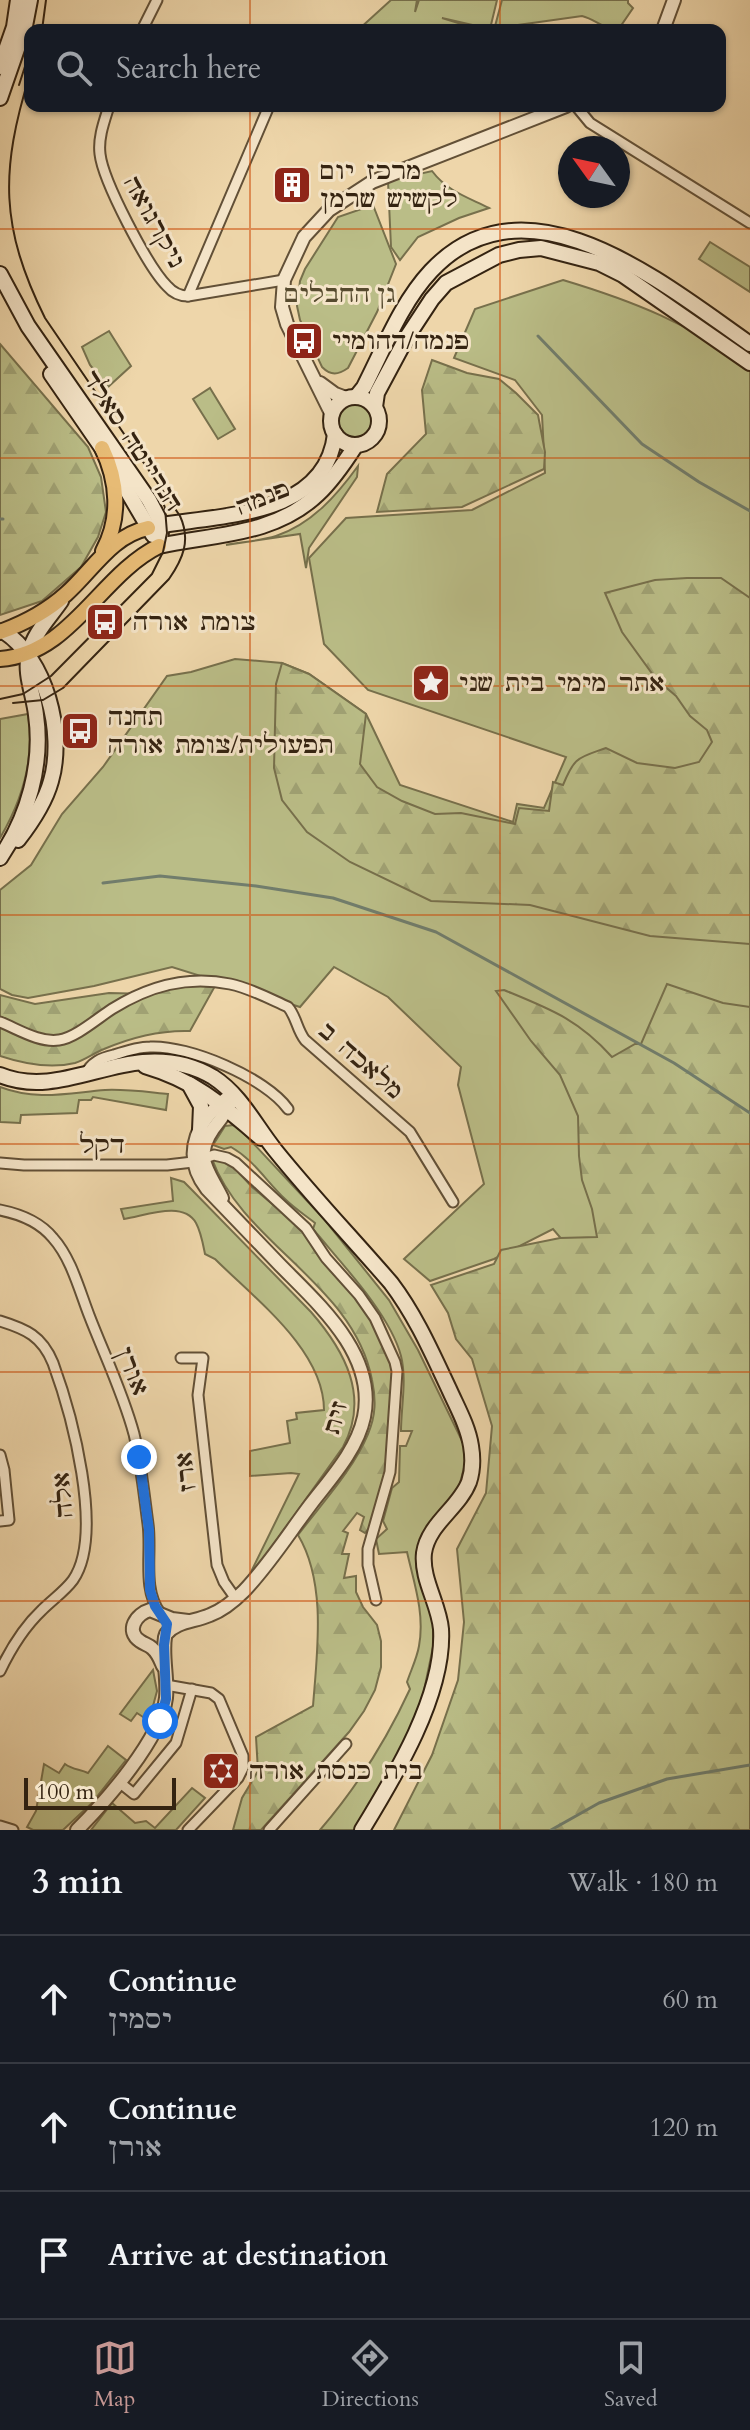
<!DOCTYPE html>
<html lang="en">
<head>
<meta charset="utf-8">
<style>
  body { margin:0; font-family:Cardo,"Frank Ruhl Libre",serif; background:#20242c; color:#f1f3f6 }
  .compass { position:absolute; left:558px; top:136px; width:72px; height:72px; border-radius:50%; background:#171b24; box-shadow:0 2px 6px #0004; rotate:303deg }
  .scale { position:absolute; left:24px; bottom:20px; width:152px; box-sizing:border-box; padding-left:8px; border:4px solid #342311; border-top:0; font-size:22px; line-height:28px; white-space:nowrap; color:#342311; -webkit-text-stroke:6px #f4e4c8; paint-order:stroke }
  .stop { position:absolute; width:24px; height:24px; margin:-18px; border:6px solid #1a73e8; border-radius:50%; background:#fff }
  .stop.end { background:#1a73e8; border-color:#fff; box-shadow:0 2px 8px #0008 }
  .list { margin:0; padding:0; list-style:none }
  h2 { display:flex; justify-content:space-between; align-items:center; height:104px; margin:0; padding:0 32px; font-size:34px }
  h2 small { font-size:26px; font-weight:400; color:#9ea1a6 }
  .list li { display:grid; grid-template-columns:52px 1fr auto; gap:24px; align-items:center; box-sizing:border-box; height:128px; padding:0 32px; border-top:2px solid #363941 }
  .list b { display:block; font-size:30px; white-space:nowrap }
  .list p { margin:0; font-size:26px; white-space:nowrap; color:#9ea1a6 }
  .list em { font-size:26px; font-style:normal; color:#9ea1a6 }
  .icon { flex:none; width:44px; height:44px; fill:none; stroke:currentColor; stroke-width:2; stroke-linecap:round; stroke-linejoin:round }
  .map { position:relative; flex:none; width:750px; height:1830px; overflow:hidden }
  .search { position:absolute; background:#171b24; box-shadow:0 2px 6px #0004; left:24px; right:24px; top:24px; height:88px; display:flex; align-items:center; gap:20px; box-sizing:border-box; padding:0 28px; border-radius:16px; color:#9ea1a6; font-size:30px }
  .sheet { height:488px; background:#171b24 }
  nav { display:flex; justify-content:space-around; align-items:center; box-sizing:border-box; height:112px; border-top:2px solid #363941; background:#171b24; font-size:22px; color:#9ea1a6 }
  nav a { display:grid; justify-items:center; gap:4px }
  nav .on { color:#c59692 }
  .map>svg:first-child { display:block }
  .green { fill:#babd87; stroke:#77704c; stroke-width:2 }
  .forest { fill:url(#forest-firs); stroke:#77704c; stroke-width:2 }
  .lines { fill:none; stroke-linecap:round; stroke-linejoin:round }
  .stream { stroke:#717d6c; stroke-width:3 }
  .minor-casing { stroke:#625037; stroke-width:13 }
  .tertiary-casing { stroke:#625037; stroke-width:16 }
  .secondary-casing { stroke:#342311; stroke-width:18 }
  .primary-casing { stroke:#342311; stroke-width:18 }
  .minor { stroke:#f4e4c8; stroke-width:9 }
  .tertiary { stroke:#f4e4c8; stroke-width:12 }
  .secondary { stroke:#f4e4c8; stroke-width:14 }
  .primary { stroke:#e7bb75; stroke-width:14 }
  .tram { stroke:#342311; stroke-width:2 }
  .route { stroke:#1a73e8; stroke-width:10 }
  .grid { fill:none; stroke:#cd510d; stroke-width:2; stroke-opacity:0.55 }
  .labels { text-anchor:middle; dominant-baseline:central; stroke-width:6; stroke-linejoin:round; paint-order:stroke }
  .poi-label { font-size:24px; fill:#342311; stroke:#f4e4c8; text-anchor:start }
  .street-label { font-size:24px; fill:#342311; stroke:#f4e4c8 }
  .park-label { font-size:24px; font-style:italic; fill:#564a2e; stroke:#f4e4c8 }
</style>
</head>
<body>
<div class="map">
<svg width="750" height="1830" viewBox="0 0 750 1830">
  <defs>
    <pattern id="forest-firs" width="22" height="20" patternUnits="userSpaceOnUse" patternTransform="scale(2)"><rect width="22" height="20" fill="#babd87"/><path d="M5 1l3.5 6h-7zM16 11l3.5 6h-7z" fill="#a0a274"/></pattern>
  </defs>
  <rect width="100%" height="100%" fill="#eed6aa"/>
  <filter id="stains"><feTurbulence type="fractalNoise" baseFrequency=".0025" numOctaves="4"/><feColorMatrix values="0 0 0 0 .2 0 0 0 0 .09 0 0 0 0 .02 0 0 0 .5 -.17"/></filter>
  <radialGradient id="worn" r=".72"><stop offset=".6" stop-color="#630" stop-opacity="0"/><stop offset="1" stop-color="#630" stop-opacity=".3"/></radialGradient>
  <g class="green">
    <path d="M391 0H417L415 12 419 0H497L490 29 442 18 481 30H358Z"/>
    <path d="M502 0H628V3L633 8 618 30C605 30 595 19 582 16L518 25 511 30H494Z"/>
    <path d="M432 171C447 191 467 197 489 208L459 218 418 237 400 260 391 247 388 181Z"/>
    <path d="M373 205 396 264 377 312 348 368C338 375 331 376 322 367L300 320 297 306 300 281 305 269 338 217Z"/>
    <path d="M710 242 750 267V292L699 259Z"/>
    <path d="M563 280C633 301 691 324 750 368V1209L593 1276 553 1229 494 1259 430 1281 404 1259 484 1184 458 1085 461 1067 388 997 334 967 300 1007 172 967 94 986 28 998 12 995 0 989V890L31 865 62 814 103 767 167 676 191 672 235 659 282 663 309 674 366 714 400 785 513 822 517 804 544 808 566 757 368 690 324 644 309 558 346 518 472 510 545 473 542 415 515 380 454 358 475 309Z"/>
    <path d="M109 331 131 366 108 387 90 365 82 347Z"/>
    <path d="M210 388 235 429 218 439 193 399Z"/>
    <circle cx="355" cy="421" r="19"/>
    <path d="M358 466 357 477 309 548 306 568 300 534 226 545C242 542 260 541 276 536 312 524 337 495 358 466Z"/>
    <path d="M28 714C35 758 23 799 0 838V719Z"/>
    <path d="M0 1087C36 1101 68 1093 105 1090 126 1089 147 1092 168 1094L166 1110 93 1097 91 1100H79L77 1113 21 1115 20 1123 0 1122Z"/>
    <path d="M234 1125 238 1127 324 1219 389 1300 418 1350 464 1445 466 1460 459 1487 430 1526 429 1602 433 1622V1647L422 1700 410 1733 355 1830H320C357 1787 386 1741 410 1689L407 1682C411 1670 417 1658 419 1646 425 1614 414 1583 407 1552L379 1554 376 1539 387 1529 383 1521 392 1488 399 1482 400 1446H406L412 1431H401C401 1407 407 1380 401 1356 390 1314 341 1263 313 1229L315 1223C305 1215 294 1208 285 1199 266 1181 254 1160 231 1147L224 1149 213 1145 225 1126Z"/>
    <path d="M171 1178 184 1182 191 1189 311 1312C345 1351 370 1397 343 1447L261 1562 249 1576 299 1474 291 1473 250 1476V1451L290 1443 287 1421 297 1419 296 1413 324 1410C324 1350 255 1299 215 1259L205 1254C203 1244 201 1232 196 1223 183 1200 145 1216 124 1219L121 1209 173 1201Z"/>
    <path d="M153 1670 157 1691 149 1721 137 1713 131 1721 120 1714Z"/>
    <path d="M108 1746 126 1760 92 1803 63 1830H33L27 1827 36 1811 44 1764 59 1773 65 1764C73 1770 80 1769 88 1773Z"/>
    <path d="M192 1788 205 1798 176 1830H91L112 1803 135 1823 146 1821 155 1828Z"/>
  </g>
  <g class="forest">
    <path d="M0 344 88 447 101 477 106 512 98 537 81 567 42 601 0 615Z"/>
    <path d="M432 360 467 373 499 379 516 393 538 415 545 452 544 469 462 507 377 512 387 474 426 434 422 390Z"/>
    <path d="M687 578H721L750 598V944L650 936 530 905 431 901 350 862 307 832 282 800 274 768 276 684 282 663 309 674 366 714 360 764 377 787 402 801 435 814 461 813 515 824 519 808 549 811 553 782 563 785C575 756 578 758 606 748L637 763 675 768 699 762 712 742 707 730 690 716 676 696 656 679 622 632 605 593 655 580Z"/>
    <path d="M667 984 723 1003 750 1007V1830H394L432 1755 458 1680 464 1622 457 1549 486 1493 492 1426 472 1359 456 1339 448 1313 431 1285 494 1264 501 1250 560 1238 597 1237 592 1209 582 1180 579 1156 578 1116 560 1075 531 1041 496 991 504 990C550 1009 578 1019 612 1057L635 1044H641Z"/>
    <path d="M184 985 215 986 190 1031C160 1030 132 1037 104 1049 94 1053 85 1060 75 1063 50 1069 24 1064 0 1056V995L35 1004 109 993 152 994Z"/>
    <path d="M212 1159 230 1163 252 1187 305 1231 371 1319 386 1350 393 1373 388 1462 377 1511 371 1520 372 1525 365 1533 360 1530 364 1517 357 1513 343 1531 348 1533 342 1554H349L344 1578 356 1576V1592L363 1607 377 1625 381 1641V1667L375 1690 364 1711 349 1732 261 1830H233L242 1798 258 1771 256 1737 313 1706C317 1653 327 1583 298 1535 322 1503 353 1470 368 1434 376 1415 376 1399 372 1380 354 1284 243 1244 212 1159Z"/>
  </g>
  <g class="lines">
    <g class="stream">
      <path d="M538 336 642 444 699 482 750 511"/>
      <path d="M0 519H3"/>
      <path d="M103 883 160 876 256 886 333 898 436 932 674 1063 750 1113"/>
      <path d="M551 1830 599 1803 667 1779 750 1765"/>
    </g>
    <g class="minor-casing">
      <g id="minor">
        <path d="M142 30 157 0"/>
        <path d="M109 106C104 122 98 138 100 154 103 181 148 267 167 286 173 293 179 296 188 296L284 280"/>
        <path d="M576 106 590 123 750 223"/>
        <path d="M188 296 269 106"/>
        <path d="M0 1022C18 1029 39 1043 59 1040 75 1038 98 1018 112 1009 149 986 187 975 230 984 250 988 270 999 288 1007 296 1016 297 1030 305 1040L410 1132 453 1202"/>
        <path d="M85 1075C91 1062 101 1058 114 1055 126 1051 138 1047 150 1047 189 1045 266 1078 288 1109"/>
        <path d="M0 1163 24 1165H167L193 1162 214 1155 227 1158 236 1163 306 1228 326 1258 359 1295 375 1318 395 1362 397 1371 390 1472 368 1549V1565L376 1600"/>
        <path d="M0 1210C20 1214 40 1222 53 1238 71 1258 79 1289 89 1315 104 1354 123 1393 134 1434 141 1463 144 1494 148 1524 152 1553 142 1589 160 1613"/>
        <path d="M0 1321C26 1329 42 1336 53 1363 71 1412 105 1534 73 1580 65 1591 52 1600 42 1610 24 1627 11 1648 0 1671"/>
        <path d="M181 1358H203L198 1395 217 1565 224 1582 236 1599"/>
        <path d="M0 1455 4 1470 9 1520 0 1521"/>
        <path d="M166 1685 211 1693 219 1699 243 1756V1768L238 1778 188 1830"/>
        <path d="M119 1782 134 1794 176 1743 192 1689"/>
        <path d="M0 1826 13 1830"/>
        <path d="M269 1830 346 1744"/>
      </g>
    </g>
    <g class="tertiary-casing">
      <g id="tertiary">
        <path d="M663 30 674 0"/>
        <path d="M320 383 335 394 346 398"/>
        <path d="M332 415 287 324 282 307 284 280 304 237 329 210 372 182 566 106"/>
        <path d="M222 1198C209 1171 193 1158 213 1129 220 1120 227 1112 231 1101"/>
        <path d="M166 1634C177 1621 194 1622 210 1615 223 1610 234 1601 244 1591 269 1565 289 1533 311 1504 331 1478 357 1450 364 1417 377 1354 317 1303 279 1264 255 1239 231 1214 207 1189 179 1153 199 1116 233 1094"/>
        <path d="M163 1666C160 1659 158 1653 152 1648 149 1645 144 1644 140 1641 125 1631 136 1614 150 1610L172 1619 188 1621"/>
        <path d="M77 1830C106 1801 161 1739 166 1698 168 1678 162 1657 165 1637"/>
      </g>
    </g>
    <g class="secondary-casing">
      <g id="secondary">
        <path d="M0 67 14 27 18 0"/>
        <path d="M0 98 25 26 30 0"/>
        <path d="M0 274 28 326 149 500 162 525 159 546"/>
        <path d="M51 374 102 448 153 535"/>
        <circle cx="355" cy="421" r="24"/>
        <path d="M356 397 364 387C384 348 401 303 431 271 527 169 665 285 750 344"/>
        <path d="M375 407 377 393 407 337 432 299 446 283 499 255 519 250 541 248 599 263 623 275 750 363"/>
        <path d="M155 526C217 515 326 518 335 434"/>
        <path d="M159 546C214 534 274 536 318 494 333 480 345 462 356 445"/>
        <path d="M3 631C46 658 65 733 51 781 45 803 32 822 18 840"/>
        <path d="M0 858C28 817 43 764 36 715 34 695 24 674 29 654 33 634 50 617 61 601"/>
        <path d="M145 1066C196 1081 222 1105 261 1138"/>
        <path d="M0 1075C48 1095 95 1066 143 1062 167 1060 191 1064 213 1077 241 1095 255 1125 275 1150 312 1196 353 1239 391 1283 416 1316 432 1353 449 1389 457 1407 468 1426 471 1446 473 1458 473 1470 469 1482 459 1508 428 1524 424 1553 421 1579 439 1604 441 1629 445 1694 395 1776 362 1830"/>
        <path d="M189 1084 201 1106 200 1130"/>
      </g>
    </g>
    <g class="primary-casing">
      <g id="primary">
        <path d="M102 448C118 481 121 518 103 551"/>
        <path d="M0 632C25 623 46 612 66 594 93 570 111 536 148 528"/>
        <path d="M0 659C71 654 100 575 159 546"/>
      </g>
    </g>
    <use href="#minor" class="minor"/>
    <use href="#tertiary" class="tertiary"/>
    <use href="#secondary" class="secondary"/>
    <use href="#primary" class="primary"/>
    <g class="tram">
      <path d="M42 30 46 0"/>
      <path d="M19 85 30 51"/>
      <path d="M0 699 23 694 51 676 152 574 163 552 167 533 165 508 161 496"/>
      <path d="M13 703 43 700 63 688 169 579C183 559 191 540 180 516L45 318C0 227 0 171 30 74"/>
    </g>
  </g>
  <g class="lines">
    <path class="route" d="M139 1457 149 1530 150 1590 155 1606 167 1624 164 1645 166 1699 160 1721"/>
  </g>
  <path class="grid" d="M250 0V30M500 0V30M250 106V1830M500 106V1830M0 229H750M0 458H750M0 686H750M0 915H750M0 1144H750M0 1372H750M0 1601H750"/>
  <defs>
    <g id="building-square" transform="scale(2)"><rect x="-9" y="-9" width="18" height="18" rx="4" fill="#8f2418" stroke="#f4e4c8"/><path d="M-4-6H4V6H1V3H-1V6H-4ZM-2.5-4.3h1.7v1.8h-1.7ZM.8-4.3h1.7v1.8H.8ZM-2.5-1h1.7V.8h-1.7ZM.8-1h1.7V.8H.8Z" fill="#fff"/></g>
    <g id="bus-square" transform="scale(2)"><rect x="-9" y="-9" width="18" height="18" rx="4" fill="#8f2418" stroke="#f4e4c8"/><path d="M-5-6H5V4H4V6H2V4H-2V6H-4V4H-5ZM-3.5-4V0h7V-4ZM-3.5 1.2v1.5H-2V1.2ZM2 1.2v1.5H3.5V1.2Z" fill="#fff"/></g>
    <g id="sight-square" transform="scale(2)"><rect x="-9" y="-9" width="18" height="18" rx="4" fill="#8f2418" stroke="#f4e4c8"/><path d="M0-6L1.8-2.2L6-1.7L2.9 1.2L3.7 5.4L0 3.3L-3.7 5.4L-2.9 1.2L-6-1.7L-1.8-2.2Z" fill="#fff"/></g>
    <g id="synagogue-square" transform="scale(2)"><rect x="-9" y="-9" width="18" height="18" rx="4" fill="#8f2418" stroke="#f4e4c8"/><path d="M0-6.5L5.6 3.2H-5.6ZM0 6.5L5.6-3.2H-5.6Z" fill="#fff"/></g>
  </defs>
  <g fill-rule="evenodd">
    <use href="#building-square" x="292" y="185"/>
    <use href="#bus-square" x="304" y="341"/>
    <use href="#bus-square" x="105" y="622"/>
    <use href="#sight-square" x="431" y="683"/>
    <use href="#bus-square" x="80" y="731"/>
    <use href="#synagogue-square" x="221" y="1771"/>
  </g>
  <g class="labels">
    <g class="poi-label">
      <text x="320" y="171">מרכז יום<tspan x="320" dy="28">לקשיש שרמן</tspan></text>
      <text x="332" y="341">פנמה/דהומיי</text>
      <text x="133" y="622">צומת אורה</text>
      <text x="459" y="683">אתר מימי בית שני</text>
      <text x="108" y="717">תחנה<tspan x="108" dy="28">תפעולית/צומת אורה</tspan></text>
      <text x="249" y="1771">בית כנסת אורה</text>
    </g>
    <g class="street-label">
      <text transform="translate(154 222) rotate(61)">ניקרגואה</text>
      <text transform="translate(132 441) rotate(57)">הנרייטה סאלד</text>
      <text transform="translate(263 498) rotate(-22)">פנמה</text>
      <text transform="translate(361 1061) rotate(41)">מלאכה ב</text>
      <text x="102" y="1145">דקל</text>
      <text transform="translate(132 1371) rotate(68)">אורן</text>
      <text transform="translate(336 1417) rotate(-74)">זית</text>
      <text transform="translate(186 1472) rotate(-97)">ארז</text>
      <text transform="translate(63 1495) rotate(-95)">אלה</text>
    </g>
    <g class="park-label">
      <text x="340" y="294">גן החבלים</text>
    </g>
  </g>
  <rect width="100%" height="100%" filter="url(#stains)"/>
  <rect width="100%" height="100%" fill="url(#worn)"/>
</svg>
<svg class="compass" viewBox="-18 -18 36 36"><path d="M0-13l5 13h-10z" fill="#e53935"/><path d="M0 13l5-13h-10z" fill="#9ea1a6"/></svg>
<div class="scale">100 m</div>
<div class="stop" style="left:160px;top:1721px"></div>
<div class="stop end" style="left:139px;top:1457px"></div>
<div class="search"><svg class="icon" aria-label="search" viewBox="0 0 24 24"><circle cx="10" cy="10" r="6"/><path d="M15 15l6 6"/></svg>Search here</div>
</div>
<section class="sheet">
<h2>3 min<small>Walk · 180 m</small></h2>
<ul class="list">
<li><svg class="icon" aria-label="ahead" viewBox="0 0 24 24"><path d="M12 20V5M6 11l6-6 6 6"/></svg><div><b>Continue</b><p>יסמין</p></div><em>60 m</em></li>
<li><svg class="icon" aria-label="ahead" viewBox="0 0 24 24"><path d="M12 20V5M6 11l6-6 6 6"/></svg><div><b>Continue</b><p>אורן</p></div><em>120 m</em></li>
<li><svg class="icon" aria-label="arrive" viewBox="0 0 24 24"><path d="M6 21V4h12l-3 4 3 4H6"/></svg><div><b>Arrive at destination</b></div></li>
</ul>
</section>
<nav>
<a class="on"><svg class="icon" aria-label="map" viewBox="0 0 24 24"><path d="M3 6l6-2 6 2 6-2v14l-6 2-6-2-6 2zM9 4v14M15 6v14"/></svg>Map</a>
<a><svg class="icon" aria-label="directions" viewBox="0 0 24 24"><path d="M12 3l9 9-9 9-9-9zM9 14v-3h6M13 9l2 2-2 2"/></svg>Directions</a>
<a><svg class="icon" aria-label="saved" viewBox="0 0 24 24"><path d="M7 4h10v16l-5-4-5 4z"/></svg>Saved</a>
</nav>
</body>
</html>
